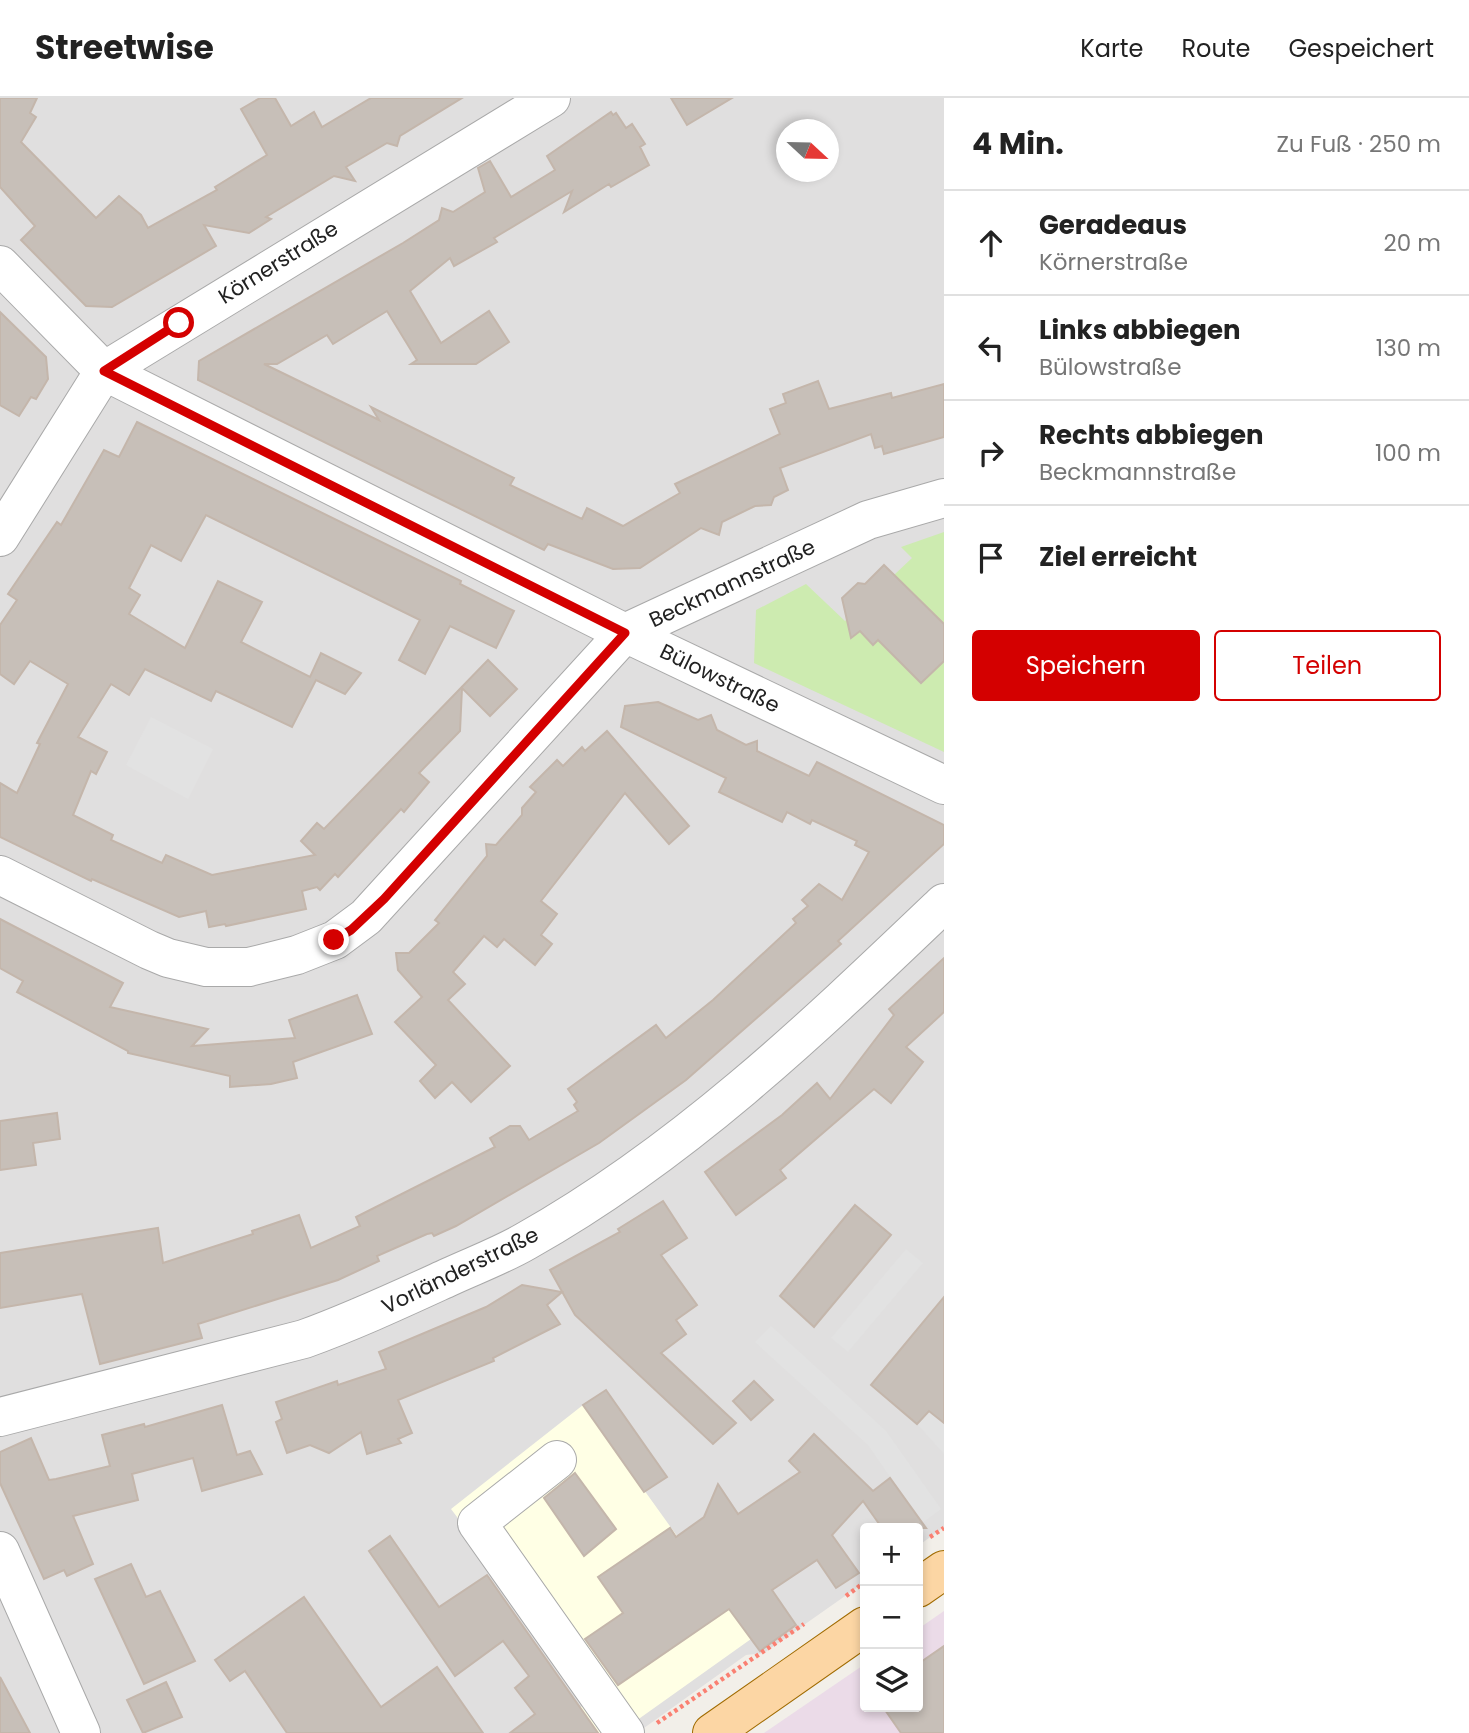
<!DOCTYPE html>
<html lang="de">
<head>
<meta charset="utf-8">
<style>
  body { margin:0; font-family:Poppins,sans-serif; background:#f6f6f6; color:#222 }
  .controls { position:absolute; right:21px; bottom:21px; display:grid; overflow:hidden; border-radius:7px; box-shadow:0 4px 10px #0003 }
  .controls button { width:63px; height:63px; display:grid; place-items:center; padding:0; border:0; border-bottom:2px solid #e0e0e0; background:#fff; color:#222; font:35px sans-serif }
  .compass { position:absolute; left:776px; top:21px; width:63px; height:63px; border-radius:50%; background:#fff; box-shadow:0 4px 10px #0003; rotate:112deg }
  .stop { position:absolute; width:21px; height:21px; margin:-16px; border:5px solid #d40000; border-radius:50%; background:#fff }
  .stop.end { background:#d40000; border-color:#fff; box-shadow:0 2px 7px #0008 }
  .list { margin:0; padding:0; list-style:none }
  h2 { display:flex; justify-content:space-between; align-items:center; height:91px; margin:0; padding:0 28px; font-size:30px }
  h2 small { font-size:23px; font-weight:400; color:#767676 }
  .list li { display:grid; grid-template-columns:46px 1fr auto; gap:21px; align-items:center; box-sizing:border-box; height:105px; padding:0 28px; border-top:2px solid #e0e0e0 }
  .list b { display:block; font-size:26px; white-space:nowrap }
  .list p { margin:0; font-size:23px; white-space:nowrap; color:#767676 }
  .list em { font-size:23px; font-style:normal; color:#767676 }
  .actions { display:flex; gap:14px; padding:21px 28px }
  .actions a { flex:1; padding:16px 0; border:2px solid #d40000; border-radius:7px; text-align:center; font-size:24px; color:#d40000 }
  .actions .main { background:#d40000; color:#fff }
  .icon { flex:none; width:38px; height:38px; fill:none; stroke:currentColor; stroke-width:2; stroke-linecap:round; stroke-linejoin:round }
  .map { position:relative; flex:none; width:944px; height:1635px; overflow:hidden }
  header { display:flex; align-items:center; gap:42px; box-sizing:border-box; height:98px; padding:0 35px; background:#fff; border-bottom:2px solid #e0e0e0 }
  header strong { font-size:33px }
  nav { display:flex; gap:38px; margin-inline-start:auto; font-size:24px }
  main { display:flex }
  aside { flex:1; background:#fff }
  .map>svg:first-child { display:block }
  .residential { fill:#e0dfdf; fill-rule:evenodd }
  .industrial { fill:#ebdbe8 }
  .education { fill:#ffffe5 }
  .grass { fill:#cdebb0 }
  .parking { fill:#e2e2e2 }
  .building { fill:#c7bfb8; stroke:#c4b6ab; stroke-width:2 }
  .lines { fill:none; stroke-linecap:round; stroke-linejoin:round }
  .minor-casing { stroke:#a9a9a9; stroke-width:40 }
  .major-casing { stroke:#a06b00; stroke-width:40 }
  .path { stroke:#fa8072; stroke-width:4.5; stroke-dasharray:3.5 3.5; stroke-linecap:butt }
  .minor { stroke:#fff; stroke-width:38 }
  .major { stroke:#fcd6a4; stroke-width:38 }
  .route { stroke:#d40000; stroke-width:9 }
  .labels { text-anchor:middle; dominant-baseline:central; stroke-width:5; stroke-linejoin:round; paint-order:stroke }
  .street-label { font-size:21px; fill:#222; stroke:#fff }
</style>
</head>
<body>
<header>
<strong>Streetwise</strong>
<nav><a>Karte</a><a>Route</a><a>Gespeichert</a></nav>
</header>
<main>
<div class="map">
<svg width="944" height="1635" viewBox="0 0 944 1635">
  <rect width="100%" height="100%" fill="#f2efe9"/>
  <path class="residential" d="M0 0H944V1429L918 1448V1430H865V1484L764 1555 746 1557 637 1635H0ZM786 32H828V74H786Z"/>
  <path class="industrial" d="M944 1513V1635H764L865 1566V1609H918V1531Z"/>
  <path class="education" d="M583 1307 751 1541 619 1635H599L580 1610 584 1606 495 1469 451 1411Z"/>
  <path class="grass" d="M944 434V654L754 565 756 512 806 486 845 523 852 516 858 485 866 486 884 467 894 477 912 460 901 449Z"/>
  <g class="parking">
    <path d="M151 619 213 651 188 701 126 667Z"/>
    <path d="M906 1151 923 1165 848 1254 831 1240Z"/>
    <path d="M771 1228 886 1333 941 1411 922 1425 868 1347 755 1244Z"/>
    <path d="M929 1313 944 1325V1356L917 1326Z"/>
  </g>
  <g class="building">
    <path d="M0 0H37L30 15 36 19 21 44 96 120 119 98 141 117 148 130 217 92 215 89 267 57 241 11 260 0H275L291 28 314 14 322 29 371 0H462L400 38 397 48 387 45 346 69 355 83 334 78 266 119 271 121 249 135 204 127 216 148 112 209 86 208 21 142 35 128 0 89Z"/>
    <path d="M671 0H732L687 27Z"/>
    <path d="M611 14 613 17 616 15 626 30 632 26 645 46 640 49 649 67 611 89 609 86 564 114 572 93 494 140 497 144 454 168 450 160 410 193 441 245 489 213 509 244 476 266H411L417 262 387 213 333 246 327 237 277 266H264L379 322 371 309 514 380 510 387 582 421 587 410 623 428 680 395 675 386 780 336 770 311 786 305 783 296 818 283 829 311 891 295 892 300 944 286V339L884 356 882 348 875 350 871 336 780 370 788 392 774 399 771 407 755 408 722 424 719 437 701 430 640 470 613 471 548 446 544 452 198 282 199 263 403 145 439 122 442 110 453 114 485 94 478 70 490 63 511 99 555 72 547 58Z"/>
    <path d="M0 214 46 259 48 281 36 301 31 299 19 318 0 307Z"/>
    <path d="M137 324 461 483 460 486 514 513 496 550 450 528 425 576 399 562 420 522 206 417 181 463 151 447 129 490 140 497 129 516 185 550 218 483 262 504 241 544 310 579 321 555 361 575 345 596 316 582 292 629 216 593 211 603 145 571 129 597 111 586 78 639 107 654 96 676 91 673 73 717 113 737 111 742 162 765 166 757 212 777 315 757 301 743 317 725 324 731 488 562 517 591 490 618 462 590 460 633 419 675 429 684 404 714 401 711 338 779 335 776 320 792 317 789 302 793 306 811 226 828 225 826 209 829 206 813 179 819 92 781 91 783 0 739V685L17 695 40 646 37 645 68 586 30 563 14 586 0 576V527L17 502 8 496 57 424 61 427 104 352 119 359Z"/>
    <path d="M884 467 944 526V563L921 585 878 542 873 547 860 533 851 540 842 500 858 485 865 486Z"/>
    <path d="M658 604 698 622 711 617 717 632 746 647 757 643V653L809 678 817 664 944 727V746L838 843 841 846 686 982 599 1045 456 1128 434 1138 432 1135 427 1136 377 1158 379 1163 338 1182 198 1226 202 1240 100 1266 82 1196 0 1210V1155L158 1130 163 1165 253 1136 252 1133 299 1117 311 1150 360 1128 356 1119 495 1049 490 1040 510 1028H520L529 1042 578 1013 574 1007 577 1004 568 991 656 927 666 940 713 902 796 825 793 821 808 808 802 802 819 786 842 802 869 754 855 747 857 743 812 722 810 726 787 714 782 724 719 694 726 680 621 629 625 608Z"/>
    <path d="M607 633 689 728 669 746 625 695 541 803 557 816 541 837 552 846 535 867 504 841 497 849 484 838 453 874 465 886 448 902 510 968 471 1004 452 984 435 1000 420 983 436 967 395 924 422 899 398 872 396 855H409L439 825 435 822 487 758 486 746 496 747 522 717V710L536 694 530 689 557 662 563 668 582 649 585 653Z"/>
    <path d="M0 821 123 885 110 909 208 931 192 948 295 940 289 922 357 897 372 936 293 964 297 980 271 986 230 989V978L128 955V953L17 894 23 883 0 870Z"/>
    <path d="M944 860V914L906 949 923 964 891 1005 874 991 780 1072 786 1080 736 1117 705 1074 782 1017 817 985 830 1001 894 917 889 911Z"/>
    <path d="M57 1015 60 1041 33 1045 36 1067 0 1072V1023Z"/>
    <path d="M663 1103 687 1140 661 1157 697 1207 676 1222 686 1236 661 1255 736 1325 713 1346 575 1217 550 1172 620 1134 618 1131Z"/>
    <path d="M855 1107 891 1137 814 1229 780 1198Z"/>
    <path d="M522 1187 562 1194 547 1207 560 1226 493 1260 494 1263 398 1302 412 1335 398 1341 401 1345 367 1356 361 1334 329 1355 310 1347 287 1355 276 1324 282 1321 276 1304 337 1283 338 1287 386 1271 379 1254 486 1209Z"/>
    <path d="M944 1199V1325L929 1313 917 1326 871 1287Z"/>
    <path d="M754 1283 773 1302 751 1322 733 1303Z"/>
    <path d="M606 1292 667 1379 644 1394 583 1307Z"/>
    <path d="M222 1307 237 1357 250 1353 262 1376 202 1393 193 1360 132 1376 138 1402 73 1418 93 1466 67 1478 64 1472 44 1481 0 1385V1354L31 1340 49 1382 56 1381 110 1368 102 1337 144 1326 145 1329Z"/>
    <path d="M814 1336 873 1393 890 1380 926 1430H882L863 1403 832 1437 859 1475 836 1490 817 1462 772 1492 796 1527 760 1553 729 1511 618 1587 585 1541 623 1515 598 1479 670 1430 676 1439 704 1419 718 1386 738 1416 800 1374 789 1363Z"/>
    <path d="M575 1375 616 1431 584 1458 544 1400Z"/>
    <path d="M390 1438 439 1509 487 1477 598 1635H510L535 1616 515 1590 529 1578 503 1543 455 1578 369 1453Z"/>
    <path d="M131 1466 146 1499 160 1493 195 1563 144 1586 95 1481Z"/>
    <path d="M304 1499 381 1609 437 1569 483 1635H287L245 1573 230 1583 215 1562Z"/>
    <path d="M944 1548V1635H901L883 1609H918V1566Z"/>
    <path d="M0 1579 30 1635H0Z"/>
    <path d="M166 1584 182 1619 143 1635 127 1602Z"/>
  </g>
  <g class="lines">
    <g class="minor-casing">
      <g id="minor">
        <path d="M0 167 104 273 625 535 944 687"/>
        <path d="M0 439 104 273 551 0"/>
        <path d="M0 777 149 852 168 860 206 869H249L297 857 335 842 366 819 625 535 868 422 944 400"/>
        <path d="M0 1319 304 1241C354 1223 401 1201 449 1179 475 1167 502 1157 526 1143 684 1054 814 929 944 805"/>
        <path d="M557 1362 477 1425 625 1635"/>
        <path d="M0 1453 81 1635"/>
      </g>
    </g>
    <g class="major-casing">
      <g id="major">
        <path d="M918 1490 944 1472"/>
        <path d="M712 1635 865 1528"/>
      </g>
    </g>
    <g class="path">
      <path d="M930 1439 944 1430"/>
      <path d="M846 1498 865 1484"/>
      <path d="M657 1625 804 1526"/>
    </g>
    <use href="#minor" class="minor"/>
    <use href="#major" class="major"/>
  </g>
  <g class="lines">
    <path class="route" d="M179 225 104 273 625 535 384 801 351 832 334 842"/>
  </g>
  <g class="labels">
    <g class="street-label">
      <text transform="translate(278 164) rotate(-32)">Körnerstraße</text>
      <text transform="translate(732 485) rotate(-25)">Beckmannstraße</text>
      <text transform="translate(720 580) rotate(26)">Bülowstraße</text>
      <text transform="translate(460 1172) rotate(-26)">Vorländerstraße</text>
    </g>
  </g>
</svg>
<div class="controls">
<button>+</button>
<button>−</button>
<button><svg class="icon" aria-label="layers" viewBox="0 0 24 24"><path d="M12 4l9 5-9 5-9-5zM3 14l9 5 9-5"/></svg></button>
</div>
<svg class="compass" viewBox="-18 -18 36 36"><path d="M0-13l5 13h-10z" fill="#e53935"/><path d="M0 13l5-13h-10z" fill="#767676"/></svg>
<div class="stop" style="left:179px;top:225px"></div>
<div class="stop end" style="left:334px;top:842px"></div>
</div>
<aside>
<h2>4 Min.<small>Zu Fuß · 250 m</small></h2>
<ul class="list">
<li><svg class="icon" aria-label="ahead" viewBox="0 0 24 24"><path d="M12 20V5M6 11l6-6 6 6"/></svg><div><b>Geradeaus</b><p>Körnerstraße</p></div><em>20 m</em></li>
<li><svg class="icon" aria-label="left" viewBox="0 0 24 24"><path d="M17 20v-9H6M10 6l-5 5 5 5"/></svg><div><b>Links abbiegen</b><p>Bülowstraße</p></div><em>130 m</em></li>
<li><svg class="icon" aria-label="right" viewBox="0 0 24 24"><path d="M7 20v-9h11M14 6l5 5-5 5"/></svg><div><b>Rechts abbiegen</b><p>Beckmannstraße</p></div><em>100 m</em></li>
<li><svg class="icon" aria-label="arrive" viewBox="0 0 24 24"><path d="M6 21V4h12l-3 4 3 4H6"/></svg><div><b>Ziel erreicht</b></div></li>
</ul>
<div class="actions"><a class="main">Speichern</a><a>Teilen</a></div>
</aside>
</main>
</body>
</html>
